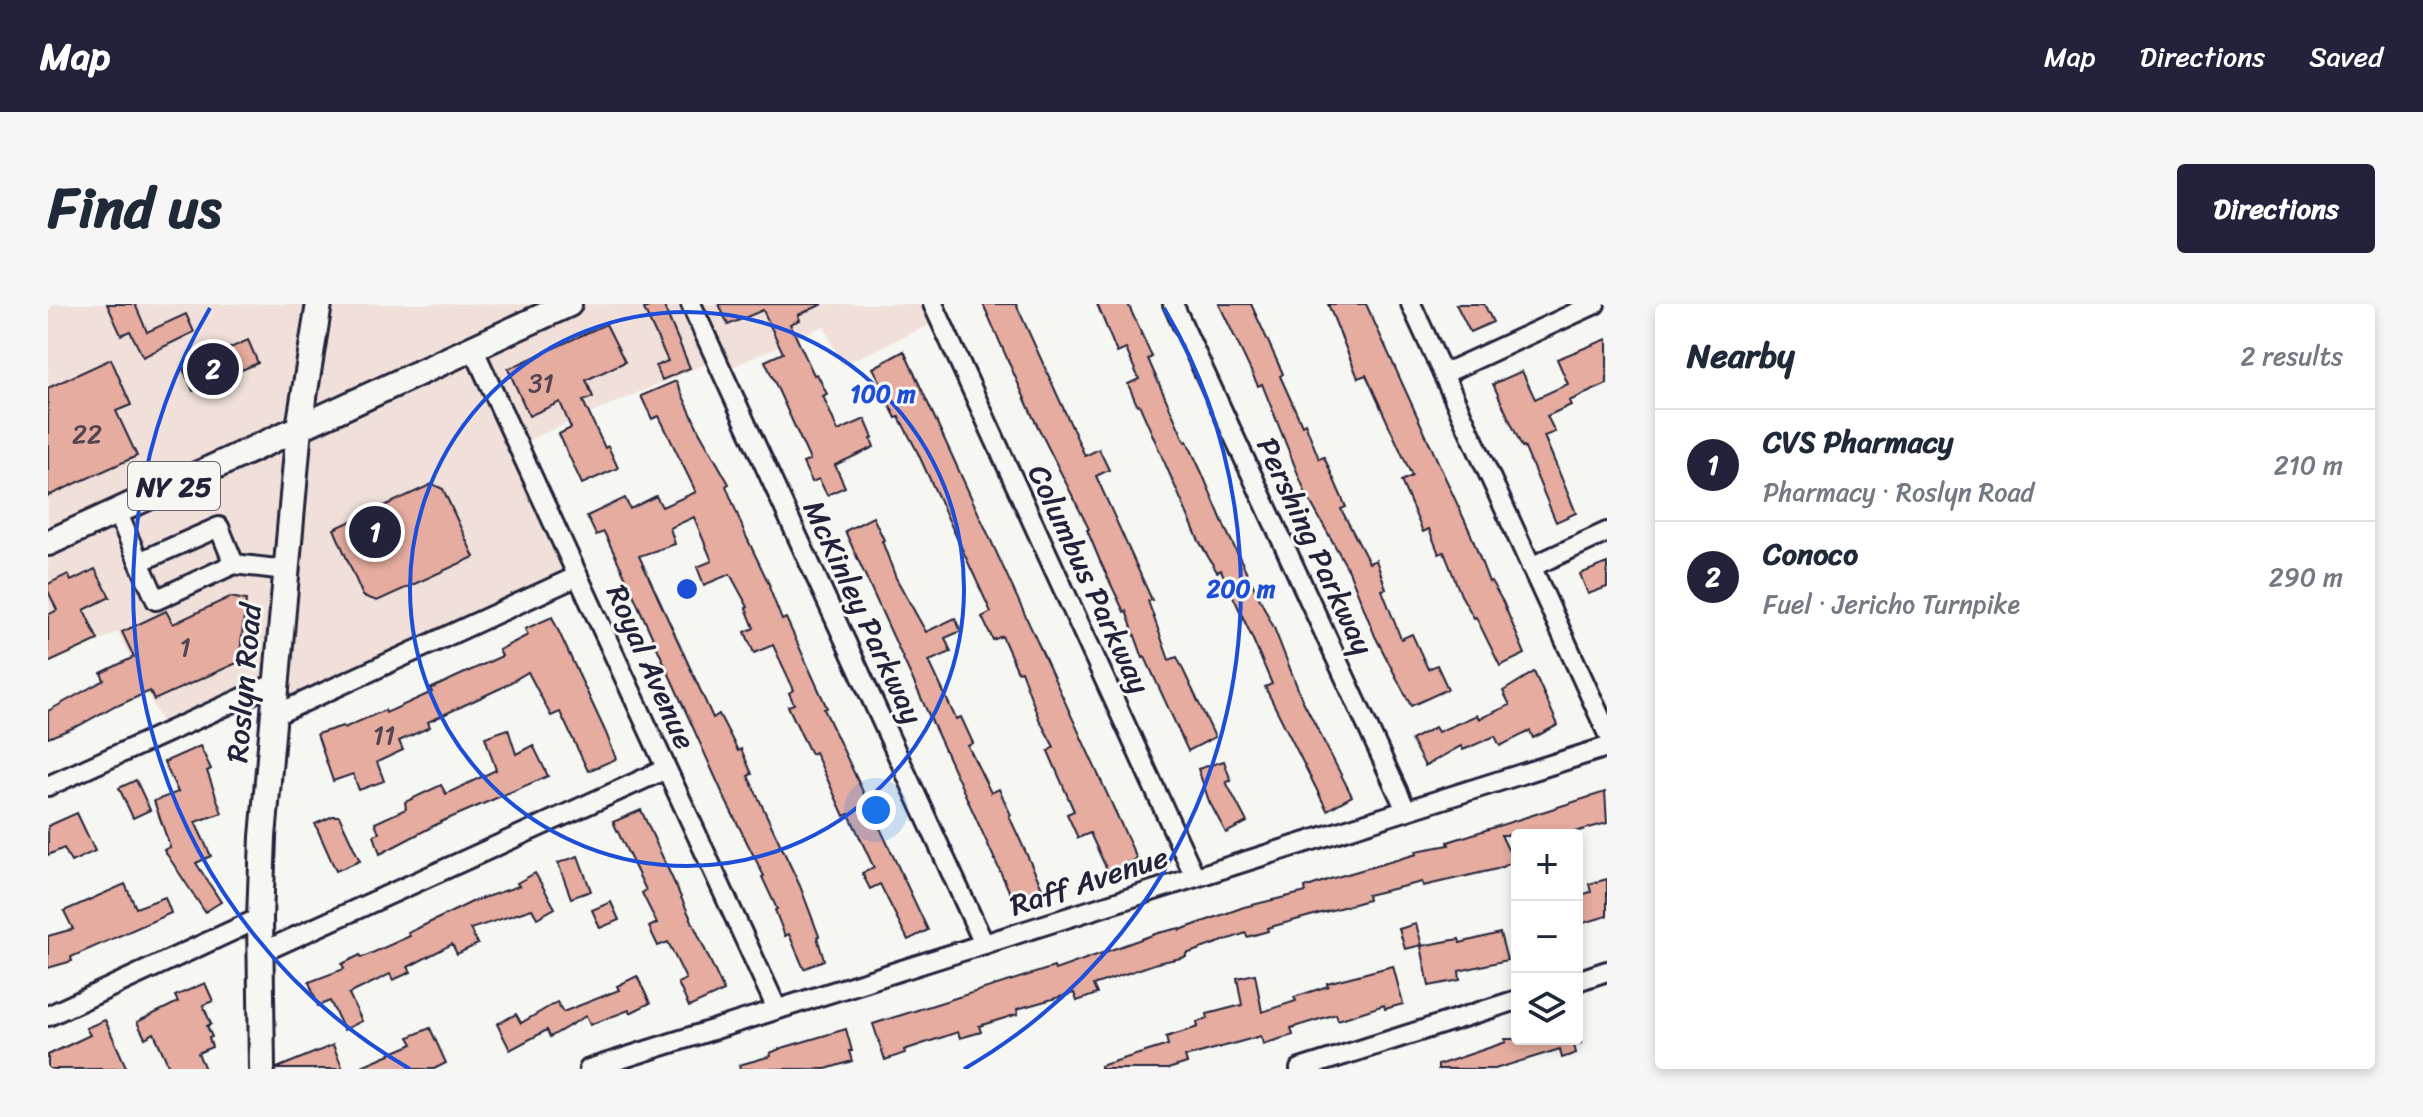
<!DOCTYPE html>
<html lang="en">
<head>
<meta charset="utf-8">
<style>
  body { margin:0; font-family:Sriracha,sans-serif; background:#f6f6f7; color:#1f2937 }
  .controls { position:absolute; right:24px; bottom:24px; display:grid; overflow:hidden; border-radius:8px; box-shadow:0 4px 12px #0003 }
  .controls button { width:72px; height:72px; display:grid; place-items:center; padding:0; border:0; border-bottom:2px solid #e0e1e3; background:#fff; color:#1f2937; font:40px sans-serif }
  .you { position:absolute; left:828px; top:506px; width:28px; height:28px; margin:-20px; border:6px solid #fff; border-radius:50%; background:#1a73e8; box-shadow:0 0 0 12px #1a73e833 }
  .badge { display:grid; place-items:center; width:52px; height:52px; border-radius:50%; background:#22223b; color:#fff; font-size:26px; font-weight:700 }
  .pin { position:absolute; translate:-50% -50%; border:4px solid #fff; box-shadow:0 2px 8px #0006 }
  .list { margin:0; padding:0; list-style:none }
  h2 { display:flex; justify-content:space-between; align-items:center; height:104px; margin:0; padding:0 32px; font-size:34px }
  h2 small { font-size:26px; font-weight:400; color:#747a83 }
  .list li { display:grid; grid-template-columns:52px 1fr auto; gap:24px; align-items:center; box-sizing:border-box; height:112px; padding:0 32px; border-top:2px solid #e0e1e3 }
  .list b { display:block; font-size:30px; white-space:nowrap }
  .list p { margin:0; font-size:26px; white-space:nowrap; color:#747a83 }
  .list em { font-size:26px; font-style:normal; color:#747a83 }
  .icon { flex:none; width:44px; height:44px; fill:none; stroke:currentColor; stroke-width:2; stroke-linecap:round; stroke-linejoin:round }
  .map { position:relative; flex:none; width:1559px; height:765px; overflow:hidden; border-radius:8px }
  header { display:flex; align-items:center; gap:48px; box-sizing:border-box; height:112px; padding:0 40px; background:#22223b; color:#fff }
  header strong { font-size:38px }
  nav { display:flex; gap:44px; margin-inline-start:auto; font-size:28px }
  .intro { display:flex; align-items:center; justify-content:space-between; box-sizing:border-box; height:192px; padding:0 48px }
  h1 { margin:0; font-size:56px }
  .button { padding:20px 36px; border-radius:8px; background:#22223b; color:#fff; font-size:28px; font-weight:700 }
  main { display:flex; gap:48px; padding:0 48px }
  aside { flex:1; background:#fff; border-radius:8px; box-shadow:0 4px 12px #0003 }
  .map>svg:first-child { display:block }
  .built { fill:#f1e0d9 }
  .building { fill:#e5ac9f; stroke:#22223b; stroke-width:2 }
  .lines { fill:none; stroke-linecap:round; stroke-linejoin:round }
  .minor-casing { stroke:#22223b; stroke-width:24 }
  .major-casing { stroke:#22223b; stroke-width:30 }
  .minor { stroke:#f6f6f2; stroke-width:18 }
  .major { stroke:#f6f6f2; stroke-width:24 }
  .ring { fill:none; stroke:#1d4ed8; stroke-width:4 }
  .labels { text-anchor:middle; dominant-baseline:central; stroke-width:6; stroke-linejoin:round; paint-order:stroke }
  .number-label { font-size:26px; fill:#534454 }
  .shield { fill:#f6f6f2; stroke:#626272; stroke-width:2 }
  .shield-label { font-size:28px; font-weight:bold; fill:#22223b }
  .street-label { font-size:30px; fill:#22223b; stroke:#f6f6f2 }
  .centre { fill:#1d4ed8; stroke:#f6f6f2; stroke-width:4 }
  .ring-label { font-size:24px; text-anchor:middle; font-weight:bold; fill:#1d4ed8; stroke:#f6f6f2; stroke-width:6; stroke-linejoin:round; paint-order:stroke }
</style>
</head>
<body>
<header>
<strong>Map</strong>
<nav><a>Map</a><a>Directions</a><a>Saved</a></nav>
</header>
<div class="intro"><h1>Find us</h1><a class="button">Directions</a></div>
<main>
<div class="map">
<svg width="1559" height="765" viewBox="0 0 1559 765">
  <rect width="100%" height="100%" fill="#f6f6f2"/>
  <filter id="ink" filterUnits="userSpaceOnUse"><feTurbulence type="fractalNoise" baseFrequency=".0125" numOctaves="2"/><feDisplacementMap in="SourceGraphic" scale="16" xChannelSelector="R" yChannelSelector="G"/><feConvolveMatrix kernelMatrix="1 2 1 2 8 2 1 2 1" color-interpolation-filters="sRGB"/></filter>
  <g filter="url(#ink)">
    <path class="built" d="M0 0H885L892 16 794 61 776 22 673 68 666 56 469 141 530 272 225 412 228 380 117 426 70 328 0 360Z"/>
    <g class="building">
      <path d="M59 0H87L99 28 138 10 146 28 95 53 82 27 73 31Z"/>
      <path d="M607 0H615L642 64 614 76 608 62 620 57 596 5Z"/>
      <path d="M671 0H775L750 11 752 16 742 20 766 71 769 70 779 90 775 92 790 127 817 115 825 134 823 135 826 143 787 161 797 183 779 191 771 175 764 178 755 159 762 156 717 57 735 49 715 6 680 21Z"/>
      <path d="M935 0H968L1037 152 1051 145 1061 166 1048 172 1104 296 1100 297 1121 356 1129 353 1167 433 1140 447 1097 353 1095 354 1078 307 1076 308 1052 257 1039 226 1041 225 985 113Z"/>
      <path d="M1049 0H1080L1104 53 1100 55 1137 138 1139 137 1154 169 1178 226 1226 324 1254 395 1304 492 1279 506 1217 383 1224 380 1203 331 1173 266 1169 268 1151 237 1091 100 1089 101 1080 80 1091 75 1078 45 1069 49Z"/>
      <path d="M1171 0H1203L1235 70 1232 72 1254 121 1257 119 1271 155 1276 153 1298 203 1293 205 1321 259 1328 256 1338 285 1334 286 1353 335 1364 330 1380 365 1389 361 1400 385 1363 402 1327 332 1301 267 1258 190 1214 80 1210 82Z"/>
      <path d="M1280 0H1318L1422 228 1441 278 1443 277 1455 298 1477 350 1452 362 1428 313 1426 314 1413 291 1396 248 1391 250 1381 225 1375 228 1353 177 1364 172 1318 71 1310 74Z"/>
      <path d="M1408 0H1436L1445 18 1422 28Z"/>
      <path d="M558 20 577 58 538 76 545 93 535 97 557 144 560 142 570 164 534 180 511 130 523 124 512 98 481 112 460 65Z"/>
      <path d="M1559 35V80L1521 97 1523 101 1499 112 1507 128 1496 132 1528 209 1508 218 1476 142 1474 143 1445 80 1474 67 1487 95 1520 80 1509 55Z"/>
      <path d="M200 36 210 59 145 87 135 65Z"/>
      <path d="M856 47 1089 555 1060 568 1042 529 1030 534 1019 510 1026 507 1000 447 1006 443 991 415 973 367 970 368 954 332 945 336 934 313 943 308 868 145 851 113 848 114 838 94 841 93 825 64Z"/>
      <path d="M63 55 83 101 68 107 89 152 0 192V84Z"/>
      <path d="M628 77 651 127 681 180 678 182 698 232 722 282 721 283 734 316 738 314 779 404 776 405 880 626 860 636 832 580 822 585 814 569 826 564 801 510 796 512 767 448 763 450 753 430 740 402 746 400 741 389 746 386 725 341 706 349 697 328 706 324 698 304 700 303 682 270 656 281 649 263 664 257 646 213 622 224 627 240 591 252 665 414 671 410 690 447 693 445 704 470 700 472 752 582 771 632 769 633 776 656 756 665 741 630 737 632 727 606 729 605 714 573 716 572 678 497 576 270 556 228 548 231 539 212 577 194 582 205 608 192 614 203 648 188 611 112 604 115 593 92Z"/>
      <path d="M384 180 395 185 426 253 329 297 315 292 286 225Z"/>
      <path d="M825 213 836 236 834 237 848 274 878 328 907 314 913 327 897 334 903 348 881 357 908 415 913 413 925 439 920 442 943 489 951 485 963 511 961 512 996 588 967 600 797 227Z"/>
      <path d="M1559 259V283L1540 290 1532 270Z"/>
      <path d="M47 265 62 293 36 306 50 336 0 359V311L9 306 0 287V280L20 270 23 277Z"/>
      <path d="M182 293 198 296 191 358 106 396 102 387 69 402 68 401 32 421 0 434V407L56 376 53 369 86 353 74 328 118 307 125 320Z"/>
      <path d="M504 313 558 429 568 455 540 467 512 408 503 412 480 368 453 384 380 418 382 423 351 437 355 446 329 458 336 477 311 486 305 470 285 477 269 430 295 422 296 424 337 406 338 409 384 388 382 385 454 352 451 346 480 331 477 325Z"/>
      <path d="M1486 368 1510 421 1485 434 1482 427 1452 442 1447 432 1415 446 1413 442 1377 462 1363 436 1387 423 1390 428 1429 411 1431 415 1462 401 1455 387Z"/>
      <path d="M460 425 468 450 485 441 500 472 395 517 332 550 326 531 331 529 327 519 358 505 357 498 393 481 398 490 448 466 437 433Z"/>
      <path d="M152 442 163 465 159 467 174 509 147 518 163 552 148 559 173 598 157 608 116 546 122 543 106 497 130 488 116 458Z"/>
      <path d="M1176 457 1183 477 1178 478 1199 518 1178 529 1161 497 1150 465Z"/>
      <path d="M88 476 102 506 85 514 71 484Z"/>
      <path d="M1557 488 1559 519 1516 531H1453L1466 558 1449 565 1375 582 1374 578 1319 591 1320 596 1219 624 1220 627 1199 633 1198 629 1138 650V653L1109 659 1045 681 1049 690 1029 697 1026 689 969 705 970 710 931 722 933 728 912 734 910 728 856 746 857 749 837 756 825 720 1006 663 1007 666 1110 629 1132 624V626L1196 603 1258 588 1257 584 1282 575 1369 550 1368 547 1401 541 1400 538Z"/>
      <path d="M593 506 676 687 641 703 630 679 638 675 620 638 610 642 601 623 609 619 594 589 598 586 565 518Z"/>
      <path d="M29 509 47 547 23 558 16 544 0 551V522Z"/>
      <path d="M285 512H291L312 557 288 567 267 520Z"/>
      <path d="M530 552 543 587 523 594 510 559Z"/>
      <path d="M487 569 507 604 489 614 484 605 422 625 430 640 409 650 404 640 360 663 363 668 345 676 342 670 301 690 314 717 296 726 282 697 270 702 261 678 296 665 294 660 312 651 313 654 362 632 360 629 426 597 471 582 469 579Z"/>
      <path d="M1559 575V612L1529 621V592L1543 588 1541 580Z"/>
      <path d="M77 580 88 604 117 593 123 609 23 653 24 657 0 664V632L25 625 16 607Z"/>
      <path d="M563 598 571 616 552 624 544 606Z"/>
      <path d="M1368 620 1374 641 1357 645 1351 625Z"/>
      <path d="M1452 629 1459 656 1411 667 1412 676 1381 682 1373 642 1411 635 1412 639Z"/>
      <path d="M1345 662 1355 700 1337 705 1336 701 1290 716 1288 710 1243 724 1245 731 1215 740 1213 732 1137 753 1139 759 1120 765H1052V762L1120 741 1118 733 1150 723 1149 718 1160 715 1159 710 1194 701 1189 674 1207 670 1214 708 1248 697 1246 693 1280 682 1279 679Z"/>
      <path d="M589 672 602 699 582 709 581 706 542 721 538 712 502 733 499 726 462 746 449 720 468 710 473 719 509 698 515 708 571 686 569 682Z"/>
      <path d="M157 679 165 697 155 701 163 720 159 722 164 733 161 734 164 743 150 749 157 765H122L106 729 97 734 89 718 130 698 127 692Z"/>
      <path d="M57 716 79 765H0V751L42 731 38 724Z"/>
      <path d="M382 724 398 759 386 765H307L365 740 361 733Z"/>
      <path d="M798 725 804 747H801L804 757 778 765H692L691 761 723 752 722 749 734 744Z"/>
      <path d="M1457 735H1532L1533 739 1526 741 1528 749 1514 754 1512 745 1447 765H1390V761L1458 738Z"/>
      <path d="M285 741 295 765H229V764Z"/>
    </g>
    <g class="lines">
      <g class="minor-casing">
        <g id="minor">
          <path d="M643 0 936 640"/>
          <path d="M885 0 1147 573"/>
          <path d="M1125 0 1358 506"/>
          <path d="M1363 0 1559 428"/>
          <path d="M425 44 729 705"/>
          <path d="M1395 70 1547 0"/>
          <path d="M69 208 108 296 186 260 171 223 91 258"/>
          <path d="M186 260 238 266"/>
          <path d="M1483 263 1559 228"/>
          <path d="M225 412 530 272"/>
          <path d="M0 482 228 379"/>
          <path d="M212 649 618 465"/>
          <path d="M1529 677 1559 667"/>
          <path d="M0 712 212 614"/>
          <path d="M541 765 1559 443"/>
          <path d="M1252 765 1469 696"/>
        </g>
      </g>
      <g class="major-casing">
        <g id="major">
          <path d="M0 239 521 0"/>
          <path d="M214 765 212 614 215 533 251 124 271 0"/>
        </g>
      </g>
      <use href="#minor" class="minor"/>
      <use href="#major" class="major"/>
    </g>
  </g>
  <g class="ring">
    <circle cx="639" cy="285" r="277"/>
    <path d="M362 765A554 554 0 0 1 162 4M1116 4A554 554 0 0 1 916 765"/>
  </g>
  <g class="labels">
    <g class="number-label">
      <text x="493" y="79">31</text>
      <text x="39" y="130">22</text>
      <text x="137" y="343">1</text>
      <text x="336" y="431">11</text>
    </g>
    <rect class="shield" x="80" y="158" width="92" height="48" rx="6"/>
    <g class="shield-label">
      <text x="126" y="182">NY 25</text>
    </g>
    <g class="street-label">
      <text transform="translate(1267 242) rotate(65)">Pershing Parkway</text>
      <text transform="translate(1041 275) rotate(65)">Columbus Parkway</text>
      <text transform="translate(815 308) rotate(65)">McKinley Parkway</text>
      <text transform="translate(603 363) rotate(66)">Royal Avenue</text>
      <text transform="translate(196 379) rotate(-85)">Roslyn Road</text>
      <text transform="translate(1041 577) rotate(-18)">Raff Avenue</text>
    </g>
  </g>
  <circle cx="639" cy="285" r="12" class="centre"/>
  <g class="ring-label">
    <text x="835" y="98">100 m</text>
    <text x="1193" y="293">200 m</text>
  </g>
</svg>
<div class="controls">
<button>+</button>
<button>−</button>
<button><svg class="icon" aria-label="layers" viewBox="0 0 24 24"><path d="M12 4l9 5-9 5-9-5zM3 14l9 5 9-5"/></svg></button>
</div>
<div class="you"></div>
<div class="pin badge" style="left:327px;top:228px">1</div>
<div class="pin badge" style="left:165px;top:65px">2</div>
</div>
<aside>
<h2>Nearby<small>2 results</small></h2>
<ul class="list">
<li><span class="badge">1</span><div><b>CVS Pharmacy</b><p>Pharmacy · Roslyn Road</p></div><em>210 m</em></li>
<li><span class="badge">2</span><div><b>Conoco</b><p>Fuel · Jericho Turnpike</p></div><em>290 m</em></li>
</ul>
</aside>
</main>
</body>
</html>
